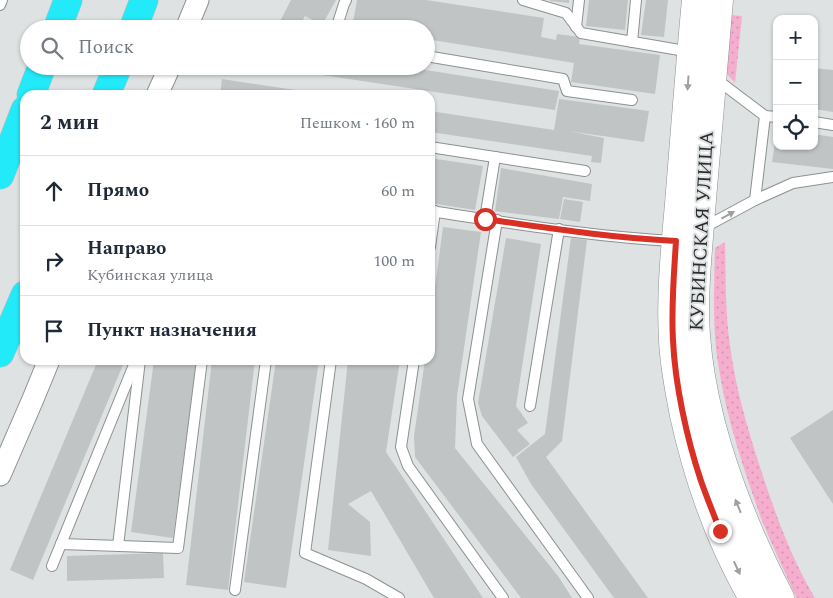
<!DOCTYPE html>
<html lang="ru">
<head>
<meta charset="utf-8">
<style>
  body { margin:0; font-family:Spectral,serif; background:#f6f6f7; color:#1f2937 }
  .controls { position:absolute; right:15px; top:15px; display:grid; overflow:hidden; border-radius:10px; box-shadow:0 1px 4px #0004 }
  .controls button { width:45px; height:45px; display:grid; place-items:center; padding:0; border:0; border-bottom:1px solid #e0e1e3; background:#fff; color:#1f2937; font:25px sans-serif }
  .stop { position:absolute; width:15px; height:15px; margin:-11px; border:4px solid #d93025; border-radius:50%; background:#fff }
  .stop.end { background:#d93025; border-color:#fff; box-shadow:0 1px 5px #0008 }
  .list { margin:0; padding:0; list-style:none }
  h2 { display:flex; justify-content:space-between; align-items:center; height:65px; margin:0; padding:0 20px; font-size:21px }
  h2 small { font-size:16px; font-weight:400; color:#747a83 }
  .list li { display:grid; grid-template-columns:32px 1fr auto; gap:15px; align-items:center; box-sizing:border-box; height:70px; padding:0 20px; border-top:1px solid #e0e1e3 }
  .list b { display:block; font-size:19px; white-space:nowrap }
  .list p { margin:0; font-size:16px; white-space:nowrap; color:#747a83 }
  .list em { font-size:16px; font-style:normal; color:#747a83 }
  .icon { flex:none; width:28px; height:28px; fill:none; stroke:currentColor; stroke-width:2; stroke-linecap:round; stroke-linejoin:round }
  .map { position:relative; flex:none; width:833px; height:598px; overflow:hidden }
  .search { position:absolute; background:#fff; box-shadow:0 1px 4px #0004; left:20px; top:20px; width:415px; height:55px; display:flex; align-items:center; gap:12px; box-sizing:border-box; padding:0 18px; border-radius:28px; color:#747a83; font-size:19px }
  .panel { position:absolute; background:#fff; box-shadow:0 1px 4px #0004; left:20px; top:90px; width:415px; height:275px; border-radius:15px }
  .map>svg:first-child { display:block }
  .grass { fill:url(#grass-dots) }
  .building { fill:#c0c4c5 }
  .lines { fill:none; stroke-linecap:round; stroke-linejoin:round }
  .lane-casing { stroke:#8d9191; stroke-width:12 }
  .street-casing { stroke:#8d9191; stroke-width:23 }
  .secondary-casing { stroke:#8d9191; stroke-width:29 }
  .highway-casing { stroke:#bfbfc0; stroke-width:29 }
  .lane { stroke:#fff; stroke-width:10 }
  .street { stroke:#fff; stroke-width:21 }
  .secondary { stroke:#fff; stroke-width:28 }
  .highway { stroke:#22eaf9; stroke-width:28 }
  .oneway { fill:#9fa0a0 }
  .route { stroke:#d93025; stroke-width:6 }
  .labels { text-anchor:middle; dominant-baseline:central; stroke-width:4; stroke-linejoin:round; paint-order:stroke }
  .street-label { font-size:19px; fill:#2a2b2c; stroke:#dee2e2 }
</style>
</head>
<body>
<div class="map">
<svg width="833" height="598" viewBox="0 0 833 598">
  <defs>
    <pattern id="grass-dots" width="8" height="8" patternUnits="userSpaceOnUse" patternTransform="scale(1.25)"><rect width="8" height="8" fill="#f6aece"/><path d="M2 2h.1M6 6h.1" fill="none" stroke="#d396b1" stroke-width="1.8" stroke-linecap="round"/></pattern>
  </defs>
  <rect width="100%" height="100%" fill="#dee2e2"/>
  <g class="grass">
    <path d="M731 15 742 16 735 83 726 73Z"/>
    <path d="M725 242C726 277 725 311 730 345 735 386 747 426 759 464 774 510 790 556 815 598H797L793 591C783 567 771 543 761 518 744 470 727 420 719 369 712 329 714 288 715 248Z"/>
  </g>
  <g class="building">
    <path d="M291 0H336L322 25 305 16 298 29H276Z"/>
    <path d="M357 0H426L544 18 541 37 556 40 557 34 580 37 579 44 660 55 655 94 571 82 574 63 426 39V29L352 28Z"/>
    <path d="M550 0H569V3L550 1Z"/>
    <path d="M589 0H628L625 30 586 26Z"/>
    <path d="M646 0H668L664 37 641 35Z"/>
    <path d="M269 66H400L559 91 555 110 269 67Z"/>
    <path d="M814 68 833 70V112L814 109Z"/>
    <path d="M222 79 321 94V95H220Z"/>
    <path d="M776 85H777V104H773Z"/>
    <path d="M559 99 649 111 644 142 568 131 604 138 601 163 591 162 592 156 430 132V111L554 130Z"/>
    <path d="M814 134 833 137V169L772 162 776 136H777V146H814Z"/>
    <path d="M430 158 483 166 475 210 430 203Z"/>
    <path d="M501 168 592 184 590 201 563 197 559 219 495 211Z"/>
    <path d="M564 199 583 202 580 222 560 219Z"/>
    <path d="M443 227 481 232 457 396 455 448 558 576 572 598H521L415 457 414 436 425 360H430V325Z"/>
    <path d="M506 238 541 244 516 406 528 423 517 430 530 444 513 457 482 416 478 403Z"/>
    <path d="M571 238 587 240 562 441 546 457 648 598H614L531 484 516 457 545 434Z"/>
    <path d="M98 360H125L33 580 10 570Z"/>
    <path d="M154 360H197L173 538 131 532Z"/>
    <path d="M212 360H255L228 590 186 585Z"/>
    <path d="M276 360H319L286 588 244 582Z"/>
    <path d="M348 360H400L386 452 483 598H434L371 491 348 504 370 522 371 556 328 550Z"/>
    <path d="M833 410V504L790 438Z"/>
    <path d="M163 553 164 578 67 581V556Z"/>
  </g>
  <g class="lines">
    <g class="lane-casing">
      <g id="lane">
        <path d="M523 0 566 13 581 33 691 52"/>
        <path d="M0 5 2 0"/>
        <path d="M576 27 579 0"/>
        <path d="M336 29 344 4 346 0"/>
        <path d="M632 42 636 0"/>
        <path d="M426 56 563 79 567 91 632 100"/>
        <path d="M716 79 765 116 777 117"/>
        <path d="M814 122 833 125"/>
        <path d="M430 147 585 171"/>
        <path d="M755 200 765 116"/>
        <path d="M430 211C511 223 593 237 675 241"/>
        <path d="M485 219 495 157"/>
        <path d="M497 220 468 399 477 444 588 598"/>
        <path d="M703 228 755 200 793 183 833 177"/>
        <path d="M430 247 435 211"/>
        <path d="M331 360 305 553 366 579 399 598"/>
        <path d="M414 360 401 447 408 466 503 598"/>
        <path d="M530 406 559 229"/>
        <path d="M61 544 178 548 202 360"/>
        <path d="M118 546 140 360"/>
        <path d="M52 566 136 360"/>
        <path d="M235 590 266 360"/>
      </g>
    </g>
    <g class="street-casing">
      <g id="street">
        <path d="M186 29 198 0"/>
        <path d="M157 95 170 66"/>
        <path d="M0 475 33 399 49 360"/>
      </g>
    </g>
    <g class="secondary-casing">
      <g id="secondary">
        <path d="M696 0C690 64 685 128 680 192 676 241 670 291 673 340 674 365 679 390 684 415 698 479 720 541 753 598"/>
        <path d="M719 0C713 70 707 141 701 211 698 253 693 295 696 336 703 427 739 518 780 598"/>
      </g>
    </g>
    <g class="highway-casing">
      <g id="highway">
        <path d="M57 29 68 0"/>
        <path d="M133 29 144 0"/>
        <path d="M31 95 42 66"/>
        <path d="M106 95 118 66"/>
        <path d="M0 175 25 110"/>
        <path d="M0 353 25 295"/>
      </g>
    </g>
    <use href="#lane" class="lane"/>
    <use href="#street" class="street"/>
    <use href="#secondary" class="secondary"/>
    <use href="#highway" class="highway"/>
  </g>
  <defs><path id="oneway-solid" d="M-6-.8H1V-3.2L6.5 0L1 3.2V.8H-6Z" transform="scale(1.25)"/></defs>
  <g class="oneway">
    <use href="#oneway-solid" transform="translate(688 83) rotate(94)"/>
    <use href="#oneway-solid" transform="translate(728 215) rotate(-29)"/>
    <use href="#oneway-solid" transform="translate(738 506) rotate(-112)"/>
    <use href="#oneway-solid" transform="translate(737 568) rotate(65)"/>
  </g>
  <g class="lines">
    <path class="route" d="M485 219C548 228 612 238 676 241 674 274 671 307 673 340 675 385 687 439 701 481 707 498 714 515 720 531"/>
  </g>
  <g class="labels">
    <g class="street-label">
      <text transform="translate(702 231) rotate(-87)">КУБИНСКАЯ УЛИЦА</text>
    </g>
  </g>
</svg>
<div class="controls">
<button>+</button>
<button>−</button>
<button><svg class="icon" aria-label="locate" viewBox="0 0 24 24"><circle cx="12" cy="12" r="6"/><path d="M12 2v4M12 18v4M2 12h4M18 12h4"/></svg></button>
</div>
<div class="stop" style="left:485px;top:219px"></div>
<div class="stop end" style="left:720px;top:531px"></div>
<div class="search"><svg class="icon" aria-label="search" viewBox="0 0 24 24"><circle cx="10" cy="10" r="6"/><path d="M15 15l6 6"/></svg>Поиск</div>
<section class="panel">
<h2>2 мин<small>Пешком · 160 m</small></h2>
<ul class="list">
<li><svg class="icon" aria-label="ahead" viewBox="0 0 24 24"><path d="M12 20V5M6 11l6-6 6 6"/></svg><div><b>Прямо</b></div><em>60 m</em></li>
<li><svg class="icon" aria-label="right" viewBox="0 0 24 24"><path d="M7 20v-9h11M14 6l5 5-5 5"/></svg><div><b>Направо</b><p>Кубинская улица</p></div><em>100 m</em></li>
<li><svg class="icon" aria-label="arrive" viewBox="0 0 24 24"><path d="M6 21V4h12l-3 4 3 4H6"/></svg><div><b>Пункт назначения</b></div></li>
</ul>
</section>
</div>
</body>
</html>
